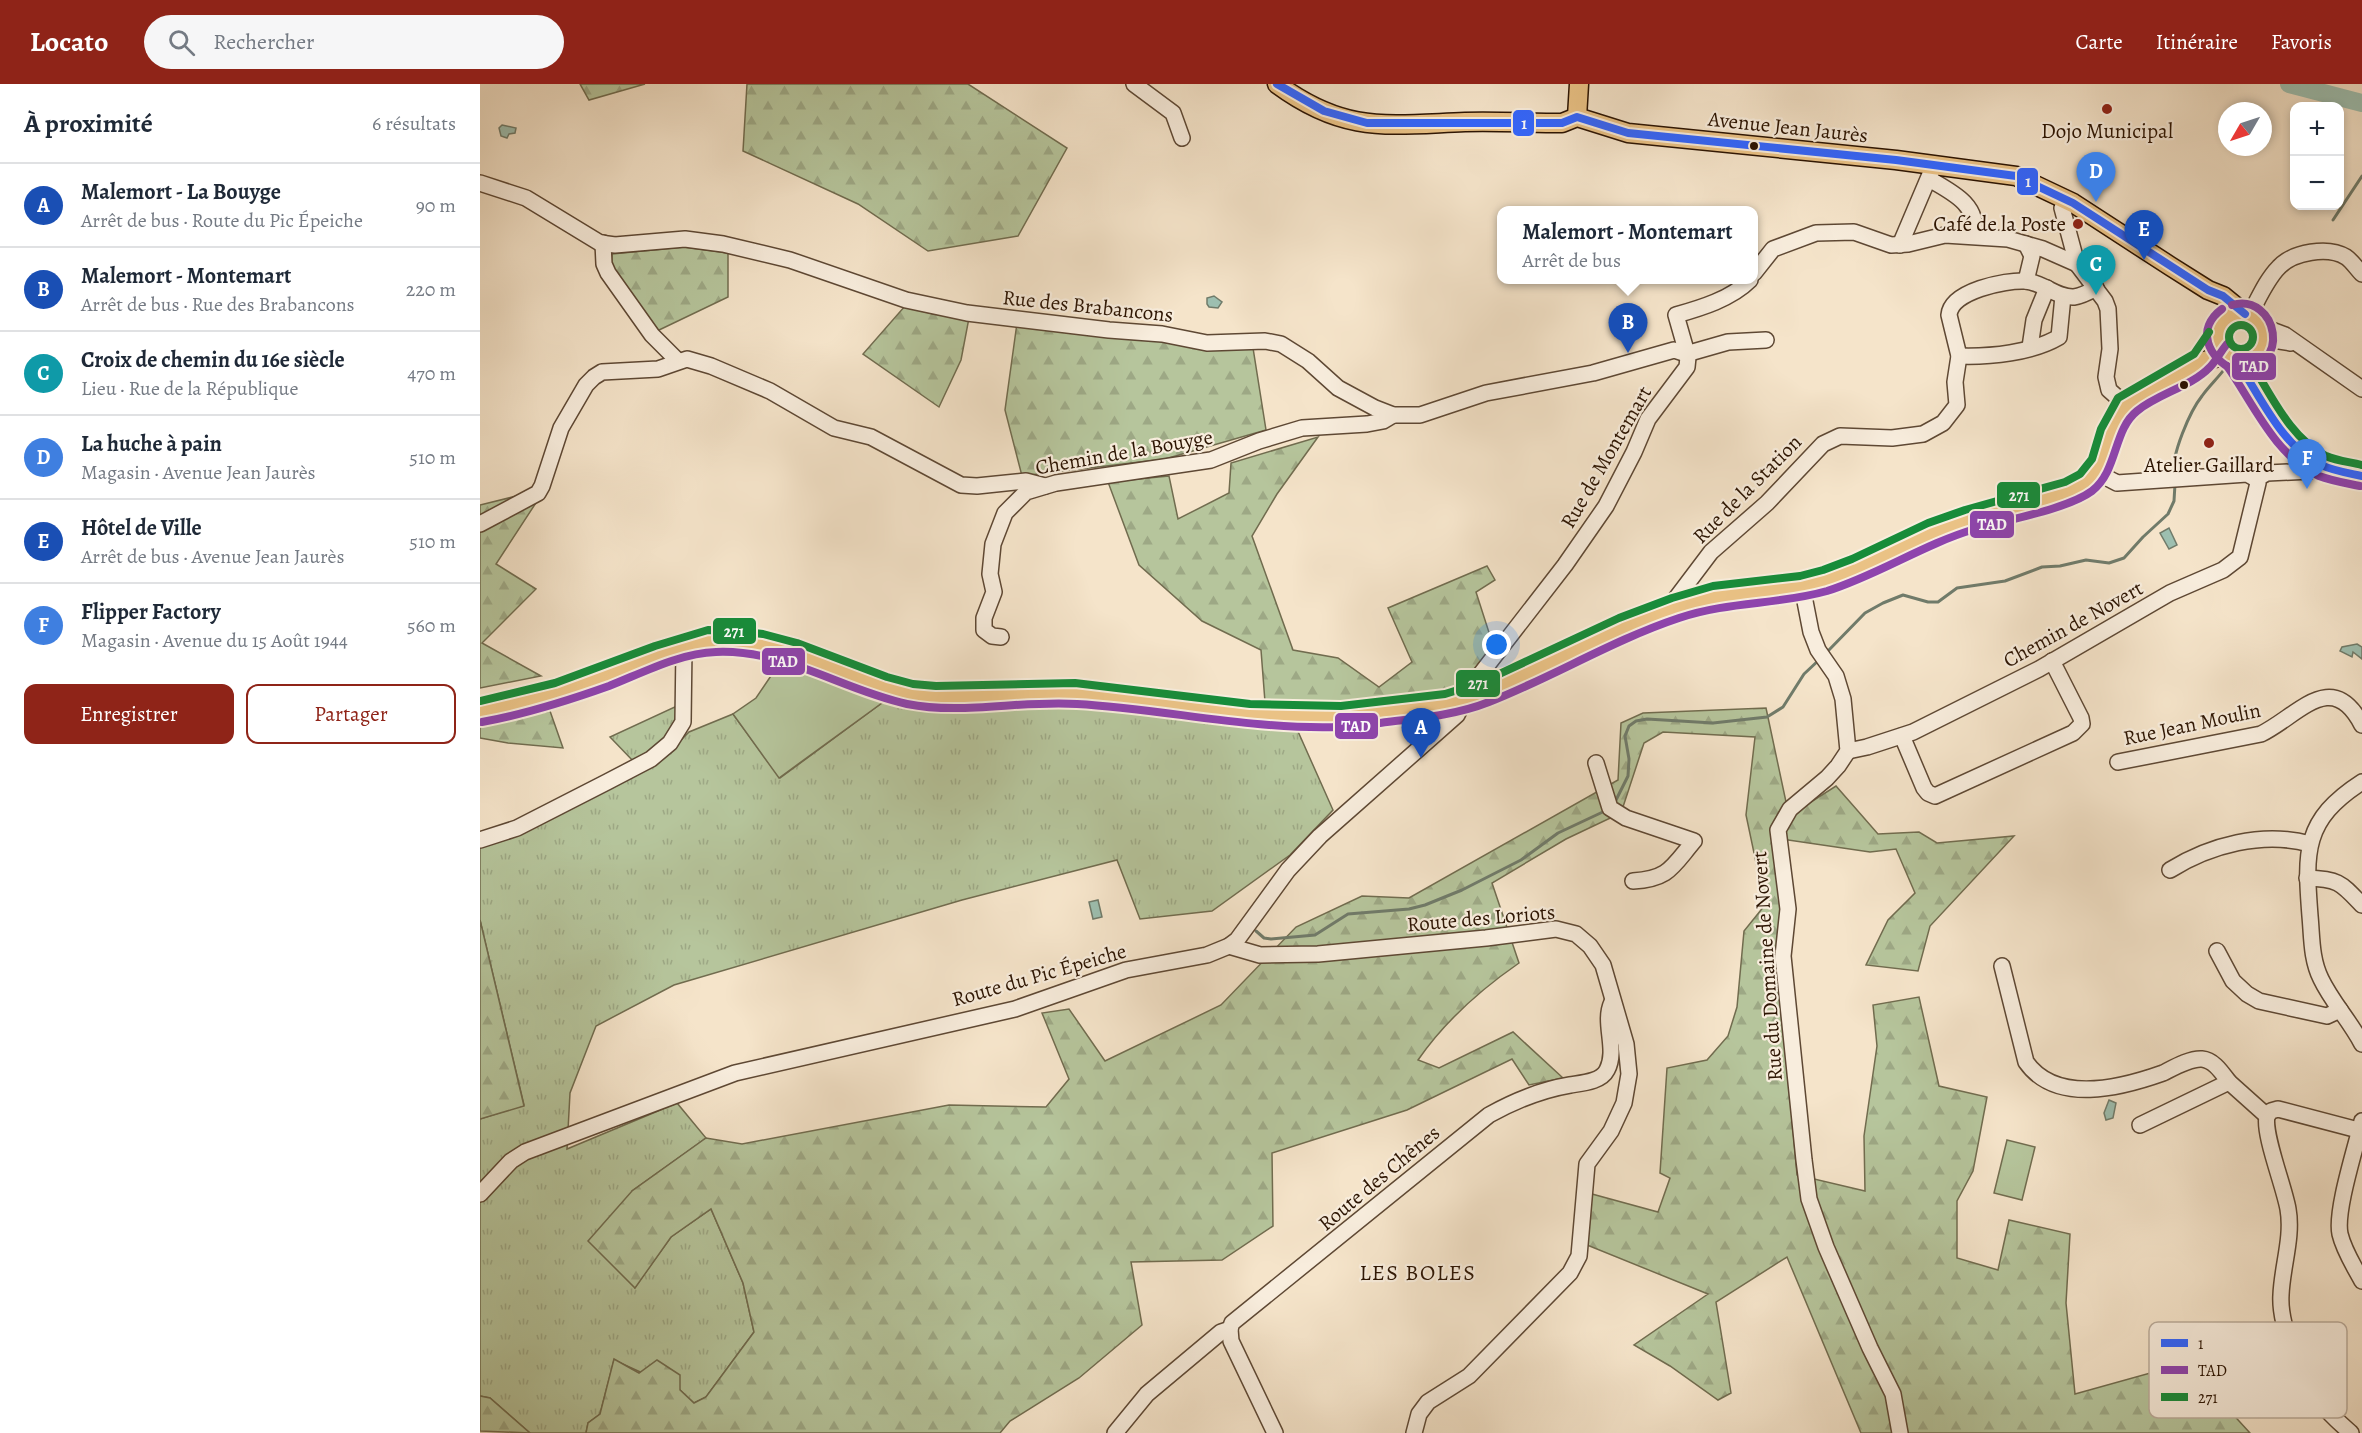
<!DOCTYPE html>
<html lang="fr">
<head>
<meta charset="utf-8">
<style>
  body { margin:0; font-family:Alegreya,serif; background:#f6f6f7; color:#1f2937 }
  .controls { position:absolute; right:18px; top:18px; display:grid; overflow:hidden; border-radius:12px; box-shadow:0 3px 9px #0003 }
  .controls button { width:54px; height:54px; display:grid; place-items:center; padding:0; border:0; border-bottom:2px solid #e0e1e3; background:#fff; color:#1f2937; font:30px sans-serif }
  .compass { position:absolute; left:1738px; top:18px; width:54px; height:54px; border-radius:50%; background:#fff; box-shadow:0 3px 9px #0003; rotate:231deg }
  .you { position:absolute; left:1017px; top:561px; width:21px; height:21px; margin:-15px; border:4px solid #fff; border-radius:50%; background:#1a73e8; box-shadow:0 0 0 9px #1a73e833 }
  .badge { display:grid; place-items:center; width:39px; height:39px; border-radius:50%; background:#8f2418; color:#fff; font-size:20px; font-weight:700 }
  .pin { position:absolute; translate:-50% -50px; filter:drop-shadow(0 2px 3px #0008) }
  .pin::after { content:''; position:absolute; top:32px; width:21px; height:18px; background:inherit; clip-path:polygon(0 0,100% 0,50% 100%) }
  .popup { position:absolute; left:1017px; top:122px; width:261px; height:78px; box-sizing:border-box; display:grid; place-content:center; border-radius:12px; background:#fff; filter:drop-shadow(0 2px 4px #0005); font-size:20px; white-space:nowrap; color:#747a83 }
  .popup b { font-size:22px; color:#1f2937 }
  .popup::after { content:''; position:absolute; left:50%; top:100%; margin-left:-12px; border:12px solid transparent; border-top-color:#fff }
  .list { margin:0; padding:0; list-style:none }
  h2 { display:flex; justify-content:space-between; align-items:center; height:78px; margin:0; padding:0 24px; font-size:26px }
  h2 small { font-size:20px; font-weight:400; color:#747a83 }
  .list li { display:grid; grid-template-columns:39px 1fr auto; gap:18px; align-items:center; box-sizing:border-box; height:84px; padding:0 24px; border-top:2px solid #e0e1e3 }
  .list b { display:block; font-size:22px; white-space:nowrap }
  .list p { margin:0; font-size:20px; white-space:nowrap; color:#747a83 }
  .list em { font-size:20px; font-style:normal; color:#747a83 }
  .actions { display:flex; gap:12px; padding:18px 24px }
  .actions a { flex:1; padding:14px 0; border:2px solid #8f2418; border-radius:12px; text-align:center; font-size:21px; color:#8f2418 }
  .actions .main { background:#8f2418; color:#fff }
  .icon { flex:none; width:33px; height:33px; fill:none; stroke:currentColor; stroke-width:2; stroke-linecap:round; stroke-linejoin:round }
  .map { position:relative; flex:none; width:1882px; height:1349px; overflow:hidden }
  header { display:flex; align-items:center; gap:36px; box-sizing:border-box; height:84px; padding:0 30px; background:#8f2418; color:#fff }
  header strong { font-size:28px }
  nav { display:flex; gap:33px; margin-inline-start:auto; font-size:21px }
  .search { width:420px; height:54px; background:#f6f6f7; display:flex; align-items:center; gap:15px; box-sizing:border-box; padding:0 21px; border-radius:33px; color:#747a83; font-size:22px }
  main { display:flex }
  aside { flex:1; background:#fff }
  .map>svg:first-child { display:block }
  .grass { fill:url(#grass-tufts); stroke:#716c4f; stroke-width:1.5 }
  .forest { fill:url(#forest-firs); stroke:#716c4f; stroke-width:1.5 }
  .green { fill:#b6c59c; stroke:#716c4f; stroke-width:1.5 }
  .water { fill:#9dbfb0; stroke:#707b6a; stroke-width:1.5 }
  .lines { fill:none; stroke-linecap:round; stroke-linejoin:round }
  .stream { stroke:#707b6a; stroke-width:3 }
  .river { stroke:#9dbfb0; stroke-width:18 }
  .minor-casing { stroke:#5e4834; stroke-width:18 }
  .major-casing { stroke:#2c1402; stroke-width:21 }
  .minor { stroke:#f8eddd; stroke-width:15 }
  .major { stroke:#eac285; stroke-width:18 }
  .bus-1-casing { stroke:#f8eddd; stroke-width:12 }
  .bus-2-casing { stroke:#f8eddd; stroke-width:12 }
  .bus-3-casing { stroke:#f8eddd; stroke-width:12 }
  .bus-1 { stroke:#36f; stroke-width:8 }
  .bus-2 { stroke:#8e44ad; stroke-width:8 }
  .bus-3 { stroke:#178c3a; stroke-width:8 }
  .poi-dot { fill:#8f2418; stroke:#f8eddd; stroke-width:2 }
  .bus-dot { fill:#2c1402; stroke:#f8eddd; stroke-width:2 }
  .labels { text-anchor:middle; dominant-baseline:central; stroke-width:4.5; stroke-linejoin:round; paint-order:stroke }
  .street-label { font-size:21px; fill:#2c1402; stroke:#f8eddd }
  .poi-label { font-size:21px; fill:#2c1402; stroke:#f8eddd }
  .neighbourhood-label { font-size:22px; letter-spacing:1.5px; fill:#2c1402; stroke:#f8eddd }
  .key { fill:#f8eddd; stroke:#bbac9b; stroke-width:1.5 }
  .key-label { font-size:16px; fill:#2c1402 }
  .line-badge { stroke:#f8eddd; stroke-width:2 }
  .badge-label { font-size:16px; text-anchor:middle; font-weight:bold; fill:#fff }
</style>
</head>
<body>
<header>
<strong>Locato</strong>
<div class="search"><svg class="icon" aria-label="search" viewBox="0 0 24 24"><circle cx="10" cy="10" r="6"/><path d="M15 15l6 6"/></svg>Rechercher</div>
<nav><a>Carte</a><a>Itinéraire</a><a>Favoris</a></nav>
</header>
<main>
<aside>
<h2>À proximité<small>6 résultats</small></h2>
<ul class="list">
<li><span class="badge" style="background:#1a4fb4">A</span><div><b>Malemort - La Bouyge</b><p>Arrêt de bus · Route du Pic Épeiche</p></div><em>90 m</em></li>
<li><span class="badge" style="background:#1a4fb4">B</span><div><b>Malemort - Montemart</b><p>Arrêt de bus · Rue des Brabancons</p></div><em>220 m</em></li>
<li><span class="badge" style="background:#0f9aa8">C</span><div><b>Croix de chemin du 16e siècle</b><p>Lieu · Rue de la République</p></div><em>470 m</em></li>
<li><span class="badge" style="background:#3f7fe0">D</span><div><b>La huche à pain</b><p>Magasin · Avenue Jean Jaurès</p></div><em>510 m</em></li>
<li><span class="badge" style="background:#1a4fb4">E</span><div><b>Hôtel de Ville</b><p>Arrêt de bus · Avenue Jean Jaurès</p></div><em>510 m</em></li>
<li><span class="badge" style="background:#3f7fe0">F</span><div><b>Flipper Factory</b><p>Magasin · Avenue du 15 Août 1944</p></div><em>560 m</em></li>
</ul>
<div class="actions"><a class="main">Enregistrer</a><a>Partager</a></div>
</aside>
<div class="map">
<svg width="1882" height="1349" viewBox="0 0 1882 1349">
  <defs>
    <pattern id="grass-tufts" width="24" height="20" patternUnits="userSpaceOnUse" patternTransform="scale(1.5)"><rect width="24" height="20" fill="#b6c59c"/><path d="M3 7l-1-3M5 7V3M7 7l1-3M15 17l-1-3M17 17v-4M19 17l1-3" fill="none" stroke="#9da885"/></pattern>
    <pattern id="forest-firs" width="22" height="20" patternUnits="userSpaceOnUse" patternTransform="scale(1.5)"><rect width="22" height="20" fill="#b6c59c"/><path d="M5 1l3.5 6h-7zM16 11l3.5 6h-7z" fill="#9da885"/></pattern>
  </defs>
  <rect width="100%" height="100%" fill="#f5e4ca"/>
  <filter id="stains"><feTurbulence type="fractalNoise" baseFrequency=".00333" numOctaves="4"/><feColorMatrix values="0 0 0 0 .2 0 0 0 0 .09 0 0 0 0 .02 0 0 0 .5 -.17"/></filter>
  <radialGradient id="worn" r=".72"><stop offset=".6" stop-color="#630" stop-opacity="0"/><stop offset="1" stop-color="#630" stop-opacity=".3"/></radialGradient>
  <g class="grass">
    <path d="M406 616 458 624 585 622 816 643 853 726 810 771 732 827 660 835 637 776 482 816 194 901 116 942 90 1009 87 1065 197 1019 226 1054 152 1107 155 1203 191 1153 231 1125 263 1199 274 1248 226 1313 214 1319 200 1306 134 1276 120 1330 108 1339 106 1349H50L10 1314 0 1312V1035L44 1021 0 836V760L60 737 178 679 209 648 253 630 300 694Z"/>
    <path d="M199 621C193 651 182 664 156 680L130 653Z"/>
  </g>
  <g class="forest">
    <path d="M100 0H165L109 16Z"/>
    <path d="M267 0H488L587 64 538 152 448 167 378 120 263 67Z"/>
    <path d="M204 163 248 169V213L177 247 131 184 132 170Z"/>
    <path d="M425 222 453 230 489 234 481 276 459 323 383 270Z"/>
    <path d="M537 239 773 264 786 346 685 375 542 392 525 326Z"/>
    <path d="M838 353 797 410 772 452 813 566 858 574 899 603 932 578 908 524 1007 482 1015 496 996 508 1014 564 970 612 888 621 785 618 781 566 722 537 659 481 628 398 689 392 698 435 749 409 751 379Z"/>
    <path d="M65 405 16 480 56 505 2 559 61 592 0 604V421Z"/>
    <path d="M1286 624 1309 732 1356 702 1398 750 1439 748 1457 759 1534 752 1450 842 1438 887 1386 881 1408 836 1435 809 1416 765 1390 768 1294 754 1302 825 1297 863 1317 1091 1385 1107 1384 1052 1397 962 1393 921 1439 913 1459 1002 1507 1013 1493 1087 1477 1117V1174L1518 1186 1529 1136 1590 1150 1586 1219 1595 1310 1706 1279 1770 1349H1381L1307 1173 1236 1218 1251 1309 1238 1316 1190 1282 1154 1261 1228 1210 1107 1161 1112 1110 1178 1128 1190 1094 1180 1089 1187 984 1227 976 1248 952 1257 923 1264 847 1285 821 1266 731 1275 653 1183 648 1164 659 1141 729 1086 755 1012 799 1039 879C1000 906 965 937 938 976L959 984 1033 948 1083 994 1049 1001 1032 975 927 1026 792 1069 793 1142 742 1176 651 1178 662 1241 599 1294 530 1337 520 1349H106L108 1339 120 1330 134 1275 159 1289 177 1276 200 1291V1306L214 1319 226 1313 274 1248 263 1199 231 1125 191 1153 155 1204 108 1157 152 1107 226 1054 262 1060 469 1021 566 1023 589 995 562 929 589 925 625 977 741 921 816 843 882 812 929 814 1138 696 1141 639 1163 629Z"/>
    <path d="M70 627 83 664 28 659 0 654V636H27Z"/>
    <path d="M0 836 44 1022 0 1035Z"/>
    <path d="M0 1312 10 1314 50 1349 0 1347Z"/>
  </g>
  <g class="green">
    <path d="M301 577 406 616 299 694 253 630 276 614Z"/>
    <path d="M1527 1056 1555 1063 1542 1116 1514 1109Z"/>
  </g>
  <g class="water">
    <path d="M22 41 36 44 35 49 29 50 27 54 21 52 19 44Z"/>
    <path d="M734 212 742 218 738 224 729 223 727 220V214Z"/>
    <path d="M1689 444 1697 461 1689 465 1680 449Z"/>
    <path d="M1877 560 1882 563V575L1873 568 1872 573 1860 567 1862 563Z"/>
    <path d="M618 816 622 833 613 835 609 818Z"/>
    <path d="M1629 1016 1636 1019 1633 1034 1626 1036 1624 1029Z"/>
  </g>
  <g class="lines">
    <g class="stream">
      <path d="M1853 136 1882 92"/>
      <path d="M1694 390C1691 371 1710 327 1722 312 1729 302 1739 293 1746 283"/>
      <path d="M1347 568 1385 529 1403 519 1423 511 1448 518H1458L1477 504 1525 497 1562 483 1580 482 1606 476 1629 479 1644 474 1663 453 1688 430 1694 417 1695 400"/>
      <path d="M1134 720 1148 692 1149 675 1145 652 1149 642 1156 637 1167 635 1233 639 1287 633 1303 623 1324 590 1340 575"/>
      <path d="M776 847 784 854 791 855 835 851 868 830 929 825 945 821 982 806 1041 776 1078 749 1127 726"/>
    </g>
    <path class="river" d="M1809 0 1882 19"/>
    <g class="minor-casing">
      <g id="minor">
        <path d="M654 0 693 29 702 54"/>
        <path d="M1449 95C1472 108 1501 122 1493 152"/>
        <path d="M0 99 46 114 120 159 135 161 205 155 243 160 310 176 426 216 487 229 629 246 682 250 727 259 785 257 801 260 828 277 858 304 895 324 913 331H940L1006 309 1113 289 1194 266 1206 270 1248 258 1286 256"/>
        <path d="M1586 116 1582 124 1597 180 1625 217 1628 225 1630 265 1626 293 1629 306 1646 321"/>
        <path d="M123 159 124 180 128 189 172 251 198 277"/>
        <path d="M1420 161 1454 81"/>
        <path d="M1274 189 1293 165 1336 149 1374 148 1411 161 1428 160 1465 151 1528 155 1563 165 1597 180"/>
        <path d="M1546 197 1552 172 1546 160"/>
        <path d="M1769 232C1778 216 1786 196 1799 183 1813 168 1848 162 1866 173 1872 177 1877 185 1882 190"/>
        <path d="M1781 242 1805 251 1882 305"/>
        <path d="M1550 263 1554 236 1567 204"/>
        <path d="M1781 264 1793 256 1811 259"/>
        <path d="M1479 272C1510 273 1552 269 1579 253L1583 212"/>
        <path d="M1616 388 1637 399 1767 390 1776 395"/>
        <path d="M1776 395 1787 389 1831 387 1838 380"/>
        <path d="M0 440 58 409 62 402 81 344 106 301 114 293 122 288 178 285 207 275 231 282 290 307 354 344 391 353 481 401 497 402 546 397 565 402"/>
        <path d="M1322 502 1331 548 1338 566 1356 592 1363 615 1368 667 1358 682 1347 694 1310 725 1298 746 1308 825 1303 872 1324 1076 1329 1115 1346 1163 1390 1264 1413 1310 1420 1349"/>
        <path d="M1195 524 1194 517 1231 468 1287 419 1343 360 1360 352 1412 354 1443 350 1463 339 1477 321 1475 298 1479 272 1469 231C1471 207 1525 196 1545 197 1563 198 1576 214 1594 213 1602 212 1609 208 1616 204"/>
        <path d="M521 553 512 552 504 546V534L514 508 510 490 513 460 525 429 546 408 576 399 731 376 779 357 822 344 887 340 903 337 913 331"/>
        <path d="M1422 652 1444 704 1448 709 1455 712 1593 649 1602 640 1601 634 1572 577"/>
        <path d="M1368 667 1387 663 1433 648 1559 585 1690 509 1743 486 1760 473 1778 399 1776 395"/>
        <path d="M1638 678 1781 650C1818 632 1852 583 1882 641"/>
        <path d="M1116 679 1130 724 1146 734 1214 757C1192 783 1189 795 1153 797"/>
        <path d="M1882 698C1823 736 1825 768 1830 832 1832 853 1831 875 1841 895 1852 918 1870 937 1882 960"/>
        <path d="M0 756 37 744 127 698 171 675 190 659 203 638 204 563"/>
        <path d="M1690 786C1730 761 1783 747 1830 760"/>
        <path d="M1827 794C1859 795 1861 799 1882 821"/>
        <path d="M749 862 780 871 838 870 1006 854 1076 845 1096 850 1110 862 1123 881 1146 960 1149 990 1144 1019 1131 1047 1107 1080 1099 1172 1090 1189 989 1292 948 1318 939 1330 934 1349"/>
        <path d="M1737 867 1753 897 1767 910 1779 917 1847 932 1860 926"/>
        <path d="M1522 882 1546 978C1576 1021 1641 1004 1683 989 1693 984 1710 974 1722 975 1734 976 1742 989 1749 998"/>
        <path d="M1787 1032C1783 1050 1804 1102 1808 1125 1813 1153 1802 1183 1801 1211 1799 1242 1822 1296 1842 1320 1850 1331 1861 1340 1871 1349"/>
        <path d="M1787 1032 1791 1027 1798 1025 1882 1047"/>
        <path d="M1882 1037C1876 1063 1855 1127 1860 1150 1864 1167 1874 1182 1882 1197"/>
        <path d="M1660 1041 1749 998 1787 1032"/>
        <path d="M0 1110 31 1077 45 1068 255 989 535 925 646 886 727 871 749 862 757 856 808 786 840 752 977 631 992 601 1085 481 1126 422 1154 368 1168 335 1207 283 1208 273 1196 231C1221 224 1251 215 1270 196"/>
        <path d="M635 1349 667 1310 741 1248 750 1245"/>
        <path d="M795 1349 751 1257 750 1245 752 1239 1009 1031C1036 1016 1060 1006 1090 1001 1102 999 1121 998 1127 986 1138 965 1122 939 1132 918"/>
      </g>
    </g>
    <g class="major-casing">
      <g id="major">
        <path d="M797 0C865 50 907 41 985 38 1017 37 1050 39 1082 39L1097 33 1148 49 1416 76 1536 92 1593 119 1690 182 1728 206 1743 212 1765 230"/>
        <path d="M1097 33 1099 0"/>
        <circle cx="1761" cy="253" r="23"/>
        <path d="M1756 276C1779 307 1802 360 1837 379 1851 387 1867 388 1882 392"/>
        <path d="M0 628C72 618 135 585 204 563L228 557H255L280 560 313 569 404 603 431 610 456 613 595 609 769 630 861 633 967 620 1004 609 1143 544 1195 524 1235 512 1322 502 1346 496 1376 485 1452 449 1488 436 1589 408 1607 398 1621 380 1631 349 1646 321 1721 278 1746 271"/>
      </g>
    </g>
    <use href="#minor" class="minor"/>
    <use href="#major" class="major"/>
    <g class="bus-1-casing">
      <g id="bus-1">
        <path d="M797 0 844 27 887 39H1082L1097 33 1148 49 1416 76 1536 92 1593 119 1728 206 1743 212 1765 230"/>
        <path d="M1756 276C1780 311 1801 362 1841 381 1854 387 1868 389 1882 392"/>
      </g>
    </g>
    <g class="bus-2-casing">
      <g id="bus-2">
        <path d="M1742 225C1715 245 1728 274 1754 286 1815 287 1797 208 1752 221"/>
        <path d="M1747 282C1773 319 1795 372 1839 392 1852 397 1866 399 1880 402"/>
        <path d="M2 638C46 630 87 617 129 602 162 589 200 569 236 568 305 565 362 606 427 620 482 631 541 616 597 620 685 625 771 646 860 643 876 643 891 640 907 638 941 634 976 631 1009 618 1073 593 1133 556 1199 534 1249 517 1298 521 1347 507 1398 491 1444 460 1495 445 1526 436 1588 425 1612 407 1638 387 1633 346 1657 327 1679 309 1711 303 1730 283 1736 277 1741 267 1747 260"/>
      </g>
    </g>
    <g class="bus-3-casing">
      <g id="bus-3">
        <circle cx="1761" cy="253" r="12"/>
        <path d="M1765 270C1788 303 1807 353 1846 372 1857 377 1870 378 1882 381"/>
        <path d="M0 617 75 599 175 562 228 546 256 547 283 550 317 559 407 593 433 600 456 602 595 599 770 620 861 622 965 610 1000 599 1139 534 1192 514 1233 502 1320 492 1343 486 1372 475 1448 439 1485 426 1585 398 1600 390 1612 375 1621 345 1638 314 1714 270 1729 248"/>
      </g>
    </g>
    <use href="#bus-1" class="bus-1"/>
    <use href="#bus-2" class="bus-2"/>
    <use href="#bus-3" class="bus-3"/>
  </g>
  <g class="poi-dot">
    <circle cx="1627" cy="25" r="6"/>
    <circle cx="1598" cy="140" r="6"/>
    <circle cx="1729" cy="359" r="6"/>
  </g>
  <g class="bus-dot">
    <circle cx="1274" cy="62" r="5"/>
    <circle cx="1704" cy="301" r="5"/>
  </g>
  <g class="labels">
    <g class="street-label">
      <text transform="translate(1308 43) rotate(6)">Avenue Jean Jaurès</text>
      <text transform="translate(608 222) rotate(6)">Rue des Brabancons</text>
      <text transform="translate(644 368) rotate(-10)">Chemin de la Bouyge</text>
      <text transform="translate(1126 373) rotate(-60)">Rue de Montemart</text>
      <text transform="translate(1267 405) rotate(-45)">Rue de la Station</text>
      <text transform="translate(1593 540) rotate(-29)">Chemin de Novert</text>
      <text transform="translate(1712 640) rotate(-12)">Rue Jean Moulin</text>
      <text transform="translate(1001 834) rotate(-5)">Route des Loriots</text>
      <text transform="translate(1287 882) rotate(-94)">Rue du Domaine de Novert</text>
      <text transform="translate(559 891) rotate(-16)">Route du Pic Épeiche</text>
      <text transform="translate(899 1094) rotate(-40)">Route des Chênes</text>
    </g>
    <g class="poi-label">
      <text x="1627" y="47">Dojo Municipal</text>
      <text x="1586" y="140" text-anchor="end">Café de la Poste</text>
      <text x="1729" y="381">Atelier Gaillard</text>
    </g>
    <g class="neighbourhood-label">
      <text x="938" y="1189">LES BOLES</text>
    </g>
  </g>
  <rect x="1669" y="1238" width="198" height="96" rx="9" class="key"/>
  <rect x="1681" y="1255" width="27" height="8" fill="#36f"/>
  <rect x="1681" y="1282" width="27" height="8" fill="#8e44ad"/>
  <rect x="1681" y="1309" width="27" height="8" fill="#178c3a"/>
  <g class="key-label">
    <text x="1718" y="1265">1</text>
    <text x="1718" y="1292">TAD</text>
    <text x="1718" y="1319">271</text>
  </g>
  <g class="line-badge">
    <rect x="1032" y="25" width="23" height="28" rx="6" fill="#36f"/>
    <rect x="1536" y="83" width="23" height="29" rx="6" fill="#36f"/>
    <rect x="1751" y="268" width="46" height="29" rx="6" fill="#8e44ad"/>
    <rect x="1516" y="397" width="45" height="28" rx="6" fill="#178c3a"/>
    <rect x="1489" y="426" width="46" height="29" rx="6" fill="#8e44ad"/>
    <rect x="232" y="533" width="45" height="28" rx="6" fill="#178c3a"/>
    <rect x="281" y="563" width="45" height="29" rx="6" fill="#8e44ad"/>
    <rect x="975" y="585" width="46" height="29" rx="6" fill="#178c3a"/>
    <rect x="854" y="628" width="45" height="28" rx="6" fill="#8e44ad"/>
  </g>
  <g class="badge-label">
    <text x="1044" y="45">1</text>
    <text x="1548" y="103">1</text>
    <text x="1774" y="288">TAD</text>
    <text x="1539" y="417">271</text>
    <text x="1512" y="446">TAD</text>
    <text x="254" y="553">271</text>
    <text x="303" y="583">TAD</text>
    <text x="998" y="605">271</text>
    <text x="876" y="648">TAD</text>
  </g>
  <rect width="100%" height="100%" filter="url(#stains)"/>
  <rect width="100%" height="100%" fill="url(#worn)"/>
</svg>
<div class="controls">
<button>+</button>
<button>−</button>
</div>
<svg class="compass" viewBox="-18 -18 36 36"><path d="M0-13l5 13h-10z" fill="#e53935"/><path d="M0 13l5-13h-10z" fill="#747a83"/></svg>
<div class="you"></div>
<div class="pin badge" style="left:941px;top:674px;background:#1a4fb4">A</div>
<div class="pin badge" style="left:1148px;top:269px;background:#1a4fb4">B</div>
<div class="popup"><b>Malemort - Montemart</b>Arrêt de bus</div>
<div class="pin badge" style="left:1616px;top:211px;background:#0f9aa8">C</div>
<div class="pin badge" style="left:1616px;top:118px;background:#3f7fe0">D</div>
<div class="pin badge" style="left:1664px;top:176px;background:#1a4fb4">E</div>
<div class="pin badge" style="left:1827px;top:405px;background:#3f7fe0">F</div>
</div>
</main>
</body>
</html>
